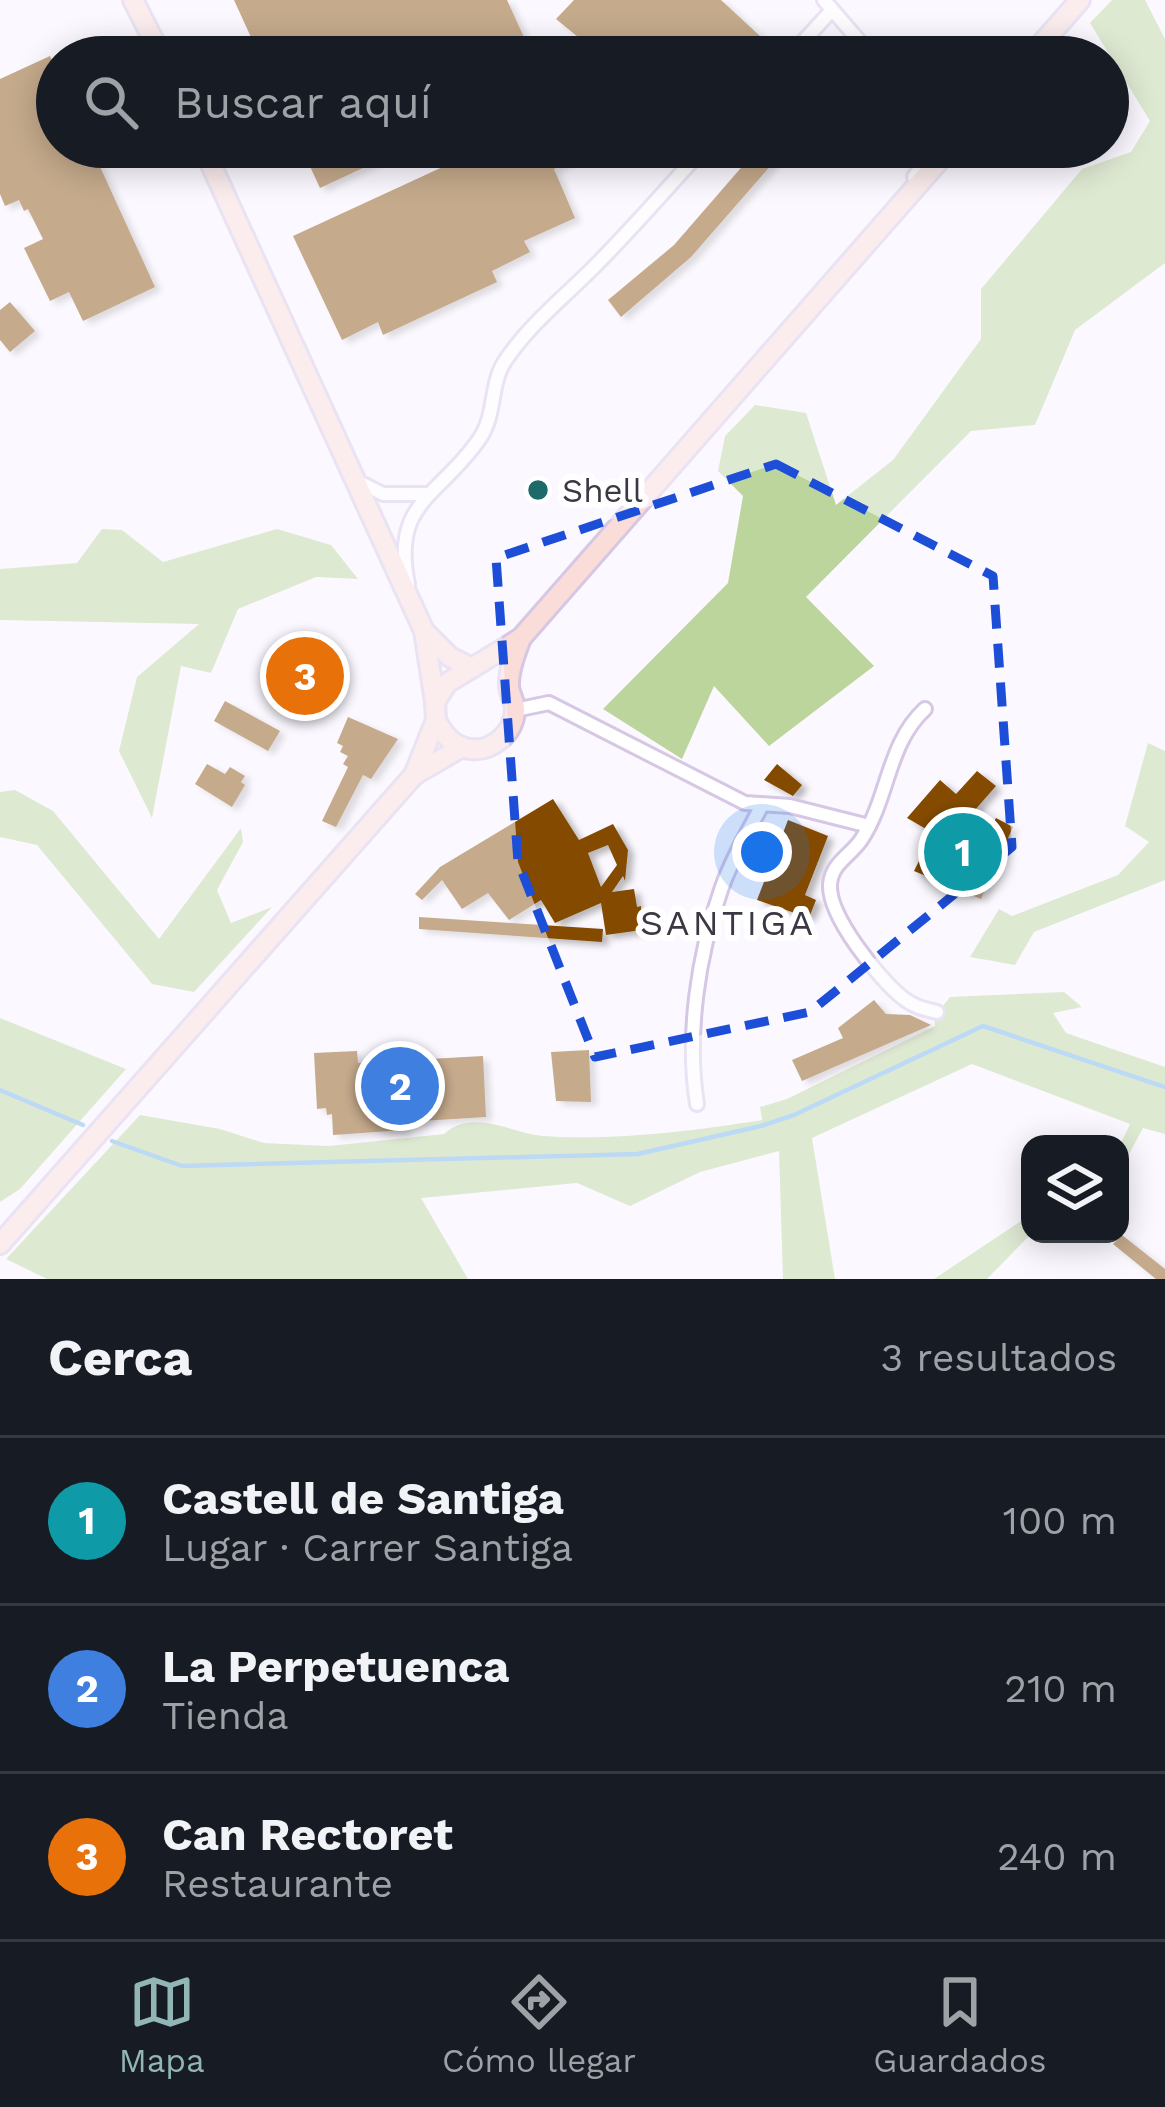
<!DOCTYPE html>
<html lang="es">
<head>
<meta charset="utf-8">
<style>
  body { margin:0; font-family:"Work Sans",sans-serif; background:#20242c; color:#f1f3f6 }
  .controls { position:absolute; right:36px; bottom:36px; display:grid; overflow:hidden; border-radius:24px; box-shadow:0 6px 30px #0003 }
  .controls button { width:108px; height:108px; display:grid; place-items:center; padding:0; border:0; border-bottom:3px solid #363941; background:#171b24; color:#f1f3f6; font:60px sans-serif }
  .you { position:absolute; left:762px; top:852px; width:42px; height:42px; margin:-30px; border:9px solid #fff; border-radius:50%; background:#1a73e8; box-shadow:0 0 0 18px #1a73e833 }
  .badge { display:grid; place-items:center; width:78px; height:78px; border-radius:50%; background:#92b5b6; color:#fff; font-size:39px; font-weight:700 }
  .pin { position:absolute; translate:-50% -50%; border:6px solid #fff; box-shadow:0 3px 12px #0006 }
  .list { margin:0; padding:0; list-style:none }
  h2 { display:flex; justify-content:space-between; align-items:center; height:156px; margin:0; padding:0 48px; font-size:51px }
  h2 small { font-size:39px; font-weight:400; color:#9ea1a6 }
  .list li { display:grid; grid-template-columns:78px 1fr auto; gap:36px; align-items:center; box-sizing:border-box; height:168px; padding:0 48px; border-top:3px solid #363941 }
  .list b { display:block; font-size:45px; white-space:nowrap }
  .list p { margin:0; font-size:39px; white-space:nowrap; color:#9ea1a6 }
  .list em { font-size:39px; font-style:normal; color:#9ea1a6 }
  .icon { flex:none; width:66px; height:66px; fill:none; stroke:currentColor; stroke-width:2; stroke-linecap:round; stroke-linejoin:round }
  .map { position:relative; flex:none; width:1165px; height:1279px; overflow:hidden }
  .search { position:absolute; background:#171b24; box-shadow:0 6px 30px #0003; left:36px; right:36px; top:36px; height:132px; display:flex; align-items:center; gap:30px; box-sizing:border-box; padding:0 42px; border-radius:66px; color:#9ea1a6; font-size:45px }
  .sheet { height:660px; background:#171b24 }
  nav { display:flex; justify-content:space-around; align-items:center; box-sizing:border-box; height:168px; border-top:3px solid #363941; background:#171b24; font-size:33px; color:#9ea1a6 }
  nav a { display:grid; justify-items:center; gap:6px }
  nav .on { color:#92b5b6 }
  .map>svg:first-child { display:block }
  .green { fill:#bbd59c }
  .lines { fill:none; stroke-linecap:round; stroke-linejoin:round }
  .stream { stroke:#70b2ec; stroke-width:4.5 }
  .building { fill:#844b00; fill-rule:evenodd; filter:url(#shadow) }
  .minor-casing { stroke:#d6c7e5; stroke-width:18 }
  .secondary-casing { stroke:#d6c7e5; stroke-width:24 }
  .minor { stroke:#fff; stroke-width:12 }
  .secondary { stroke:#fadcd8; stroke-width:18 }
  .marked { fill:none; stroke:#1d4ed8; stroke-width:9; stroke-dasharray:24 15; stroke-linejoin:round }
  .poi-dot { fill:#1d6a68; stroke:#fff; stroke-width:4.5 }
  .labels { text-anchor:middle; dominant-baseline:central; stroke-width:12; stroke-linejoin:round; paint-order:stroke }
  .poi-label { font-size:33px; fill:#3d3743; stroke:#fff; text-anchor:start }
  .neighbourhood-label { font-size:36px; letter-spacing:3px; fill:#3d3743; stroke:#fff }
</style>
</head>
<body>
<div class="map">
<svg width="1165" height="1279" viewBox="0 0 1165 1279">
  <defs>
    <filter id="shadow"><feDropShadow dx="6" dy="4" stdDeviation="3" flood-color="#0004"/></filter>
  </defs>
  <rect width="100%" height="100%" fill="#fbf9ff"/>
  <g class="green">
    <path d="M1112 0H1145L1165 39V263L1075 330 1035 425 971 431 806 597 874 666 769 746 714 686 682 759 603 709 728 583 743 496 718 471 725 436 755 405 806 413 836 505 893 460 981 339V289L1082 169 1131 152 1150 121 1090 23Z"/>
    <path d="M102 529 122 530 163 562 277 529 331 545 358 579 316 577 238 609 211 673 181 666 152 818 119 751 137 677 199 624 0 620V569L77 563Z"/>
    <path d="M1148 743 1165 751V880L1034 932 1015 965 970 957 999 909 1012 916 1118 875 1149 842 1125 826Z"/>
    <path d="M15 790 53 811 159 939 241 828 243 842 217 890 231 923 272 907 194 992 152 984 37 845 0 837V792Z"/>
    <path d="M1064 992 1082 1007 1053 1013 1066 1033 1165 1067V1134L1143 1128 1120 1171V1145L1130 1124 972 1064 812 1138 835 1279H783L779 1151 700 1172 630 1206 577 1183 421 1198 468 1279H47L6 1259 140 1115 220 1129 264 1143 329 1146 444 1134C472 1108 512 1133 543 1136 610 1141 695 1131 762 1120L760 1107 787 1099 935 1026 934 1017 950 997Z"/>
    <path d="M0 1018 126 1069 20 1189 0 1202Z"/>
    <path d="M1030 1215 1031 1234 987 1279H934Z"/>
  </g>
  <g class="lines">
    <g class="stream">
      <path d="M0 1090 83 1125"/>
      <path d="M112 1141 182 1166 638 1154 761 1126 794 1115 983 1026 1165 1087"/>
    </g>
  </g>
  <g class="building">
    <path d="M234 0H507L533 57H260Z"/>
    <path d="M574 0H721L761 37 742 57H589V46L556 19Z"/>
    <path d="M50 56 57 72V147H91L155 287 83 321 69 292 50 301 24 248 43 239 28 209 24 211 19 200 5 206 0 194V79Z"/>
    <path d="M301 147H408L320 188Z"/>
    <path d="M486 147H596L554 169 575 218 524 241 530 252 492 271 497 282 383 335 378 322 342 340 293 236Z"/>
    <path d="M759 147H787L691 257 621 317 608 300 674 245Z"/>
    <path d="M10 302 35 331 10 352 0 340V310Z"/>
    <path d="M290 656 323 670 330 683 324 695 281 676Z"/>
    <path d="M225 701 280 731 268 751 214 721Z"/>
    <path d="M348 717 398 739 371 779 363 775 336 827 322 821 348 767 343 764 348 756 340 752 343 746 337 743Z"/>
    <path d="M207 764 225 774 230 767 245 776 241 782 245 785 232 807 195 784Z"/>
    <path d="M777 764 802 785 793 796 764 780Z"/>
    <path d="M977 771 996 786 968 818 989 830 996 818 1013 827 981 899 914 871 933 833 907 818 940 780 956 794Z"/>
    <path d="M553 799 579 840 613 824 628 850 625 881 623 876 612 892 634 889 637 907 641 906 642 930 606 935 601 903 555 923 541 900 509 920 488 893 462 909 442 880 422 900 415 894 440 867ZM608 845 617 865 601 887 588 853Z"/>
    <path d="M788 820 828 836 805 895 816 900 809 918 757 900Z"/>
    <path d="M419 917 603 929 602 942 419 929Z"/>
    <path d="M874 1000 886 1014 910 1015 931 1025 802 1081 792 1060 843 1038 838 1028Z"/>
    <path d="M589 1050 591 1102 556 1101 551 1052Z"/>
    <path d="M357 1051 358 1063 483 1056 486 1117 405 1122V1130L333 1135 332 1114 327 1115 326 1108 317 1109 314 1053Z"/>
    <path d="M1122 1235 1165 1269V1279H1156L1113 1244Z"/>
  </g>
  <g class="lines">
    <g class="minor-casing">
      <g id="minor">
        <path d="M824 0 873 57"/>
        <path d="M789 57 832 10"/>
        <path d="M914 177 927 160 930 147"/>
        <path d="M355 480 383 494H428"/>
        <path d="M408 584C391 501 440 497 480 438 496 414 490 383 505 361 529 325 562 299 593 268 632 229 668 187 705 147"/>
        <path d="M925 709C887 744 889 798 861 840 850 856 832 863 830 884 828 916 879 979 903 998 914 1007 924 1009 937 1012"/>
        <path d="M515 710 549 703 745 803 790 806 869 826"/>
        <path d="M697 1104C686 1036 698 955 721 890 731 860 748 832 762 805"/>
      </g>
    </g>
    <g class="secondary-casing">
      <g id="secondary">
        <path d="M133 0 162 57"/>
        <path d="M1030 57 1080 0"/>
        <path d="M203 147 424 631 435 702"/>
        <path d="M427 634 450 657 472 668"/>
        <path d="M436 720C443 734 453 747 470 749 492 752 514 733 515 710 515 700 508 693 509 683 509 667 516 652 521 638"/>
        <path d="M414 775 462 747"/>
        <path d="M0 1244 414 775 436 720 435 702 447 683 521 638 951 147"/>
      </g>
    </g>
    <use href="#minor" class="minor"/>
    <use href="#secondary" class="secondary"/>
  </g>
  <path d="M0 0H1165V1279H0ZM776 464 993 576 1012 847 810 1012 595 1057 518 862 496 558Z" fill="#fbf9ff" fill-opacity=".55" fill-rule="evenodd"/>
  <path class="marked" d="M776 464 993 576 1012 847 810 1012 595 1057 518 862 496 558Z"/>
  <circle class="poi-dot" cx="538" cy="490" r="12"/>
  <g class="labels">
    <g class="poi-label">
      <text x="562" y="490">Shell</text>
    </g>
    <g class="neighbourhood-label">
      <text x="728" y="923">SANTIGA</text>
    </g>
  </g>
</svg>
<div class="controls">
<button><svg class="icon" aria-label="layers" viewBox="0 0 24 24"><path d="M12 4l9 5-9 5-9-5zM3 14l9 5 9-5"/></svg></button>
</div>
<div class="you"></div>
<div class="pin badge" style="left:963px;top:852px;background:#0f9aa8">1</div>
<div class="pin badge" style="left:400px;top:1086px;background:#3f7fe0">2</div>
<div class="pin badge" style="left:305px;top:676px;background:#e8710a">3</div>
<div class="search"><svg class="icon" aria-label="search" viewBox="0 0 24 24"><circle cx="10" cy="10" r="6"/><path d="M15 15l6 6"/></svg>Buscar aquí</div>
</div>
<section class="sheet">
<h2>Cerca<small>3 resultados</small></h2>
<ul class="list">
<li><span class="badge" style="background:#0f9aa8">1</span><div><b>Castell de Santiga</b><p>Lugar · Carrer Santiga</p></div><em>100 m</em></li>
<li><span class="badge" style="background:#3f7fe0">2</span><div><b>La Perpetuenca</b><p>Tienda</p></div><em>210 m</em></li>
<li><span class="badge" style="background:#e8710a">3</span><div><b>Can Rectoret</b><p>Restaurante</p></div><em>240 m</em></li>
</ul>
</section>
<nav>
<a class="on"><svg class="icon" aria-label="map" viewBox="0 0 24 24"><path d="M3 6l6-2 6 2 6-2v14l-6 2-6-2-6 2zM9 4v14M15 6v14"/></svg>Mapa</a>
<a><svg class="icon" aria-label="directions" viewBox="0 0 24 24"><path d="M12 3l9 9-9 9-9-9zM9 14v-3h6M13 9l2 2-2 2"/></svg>Cómo llegar</a>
<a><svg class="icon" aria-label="saved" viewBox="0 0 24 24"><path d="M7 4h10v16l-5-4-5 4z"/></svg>Guardados</a>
</nav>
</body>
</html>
